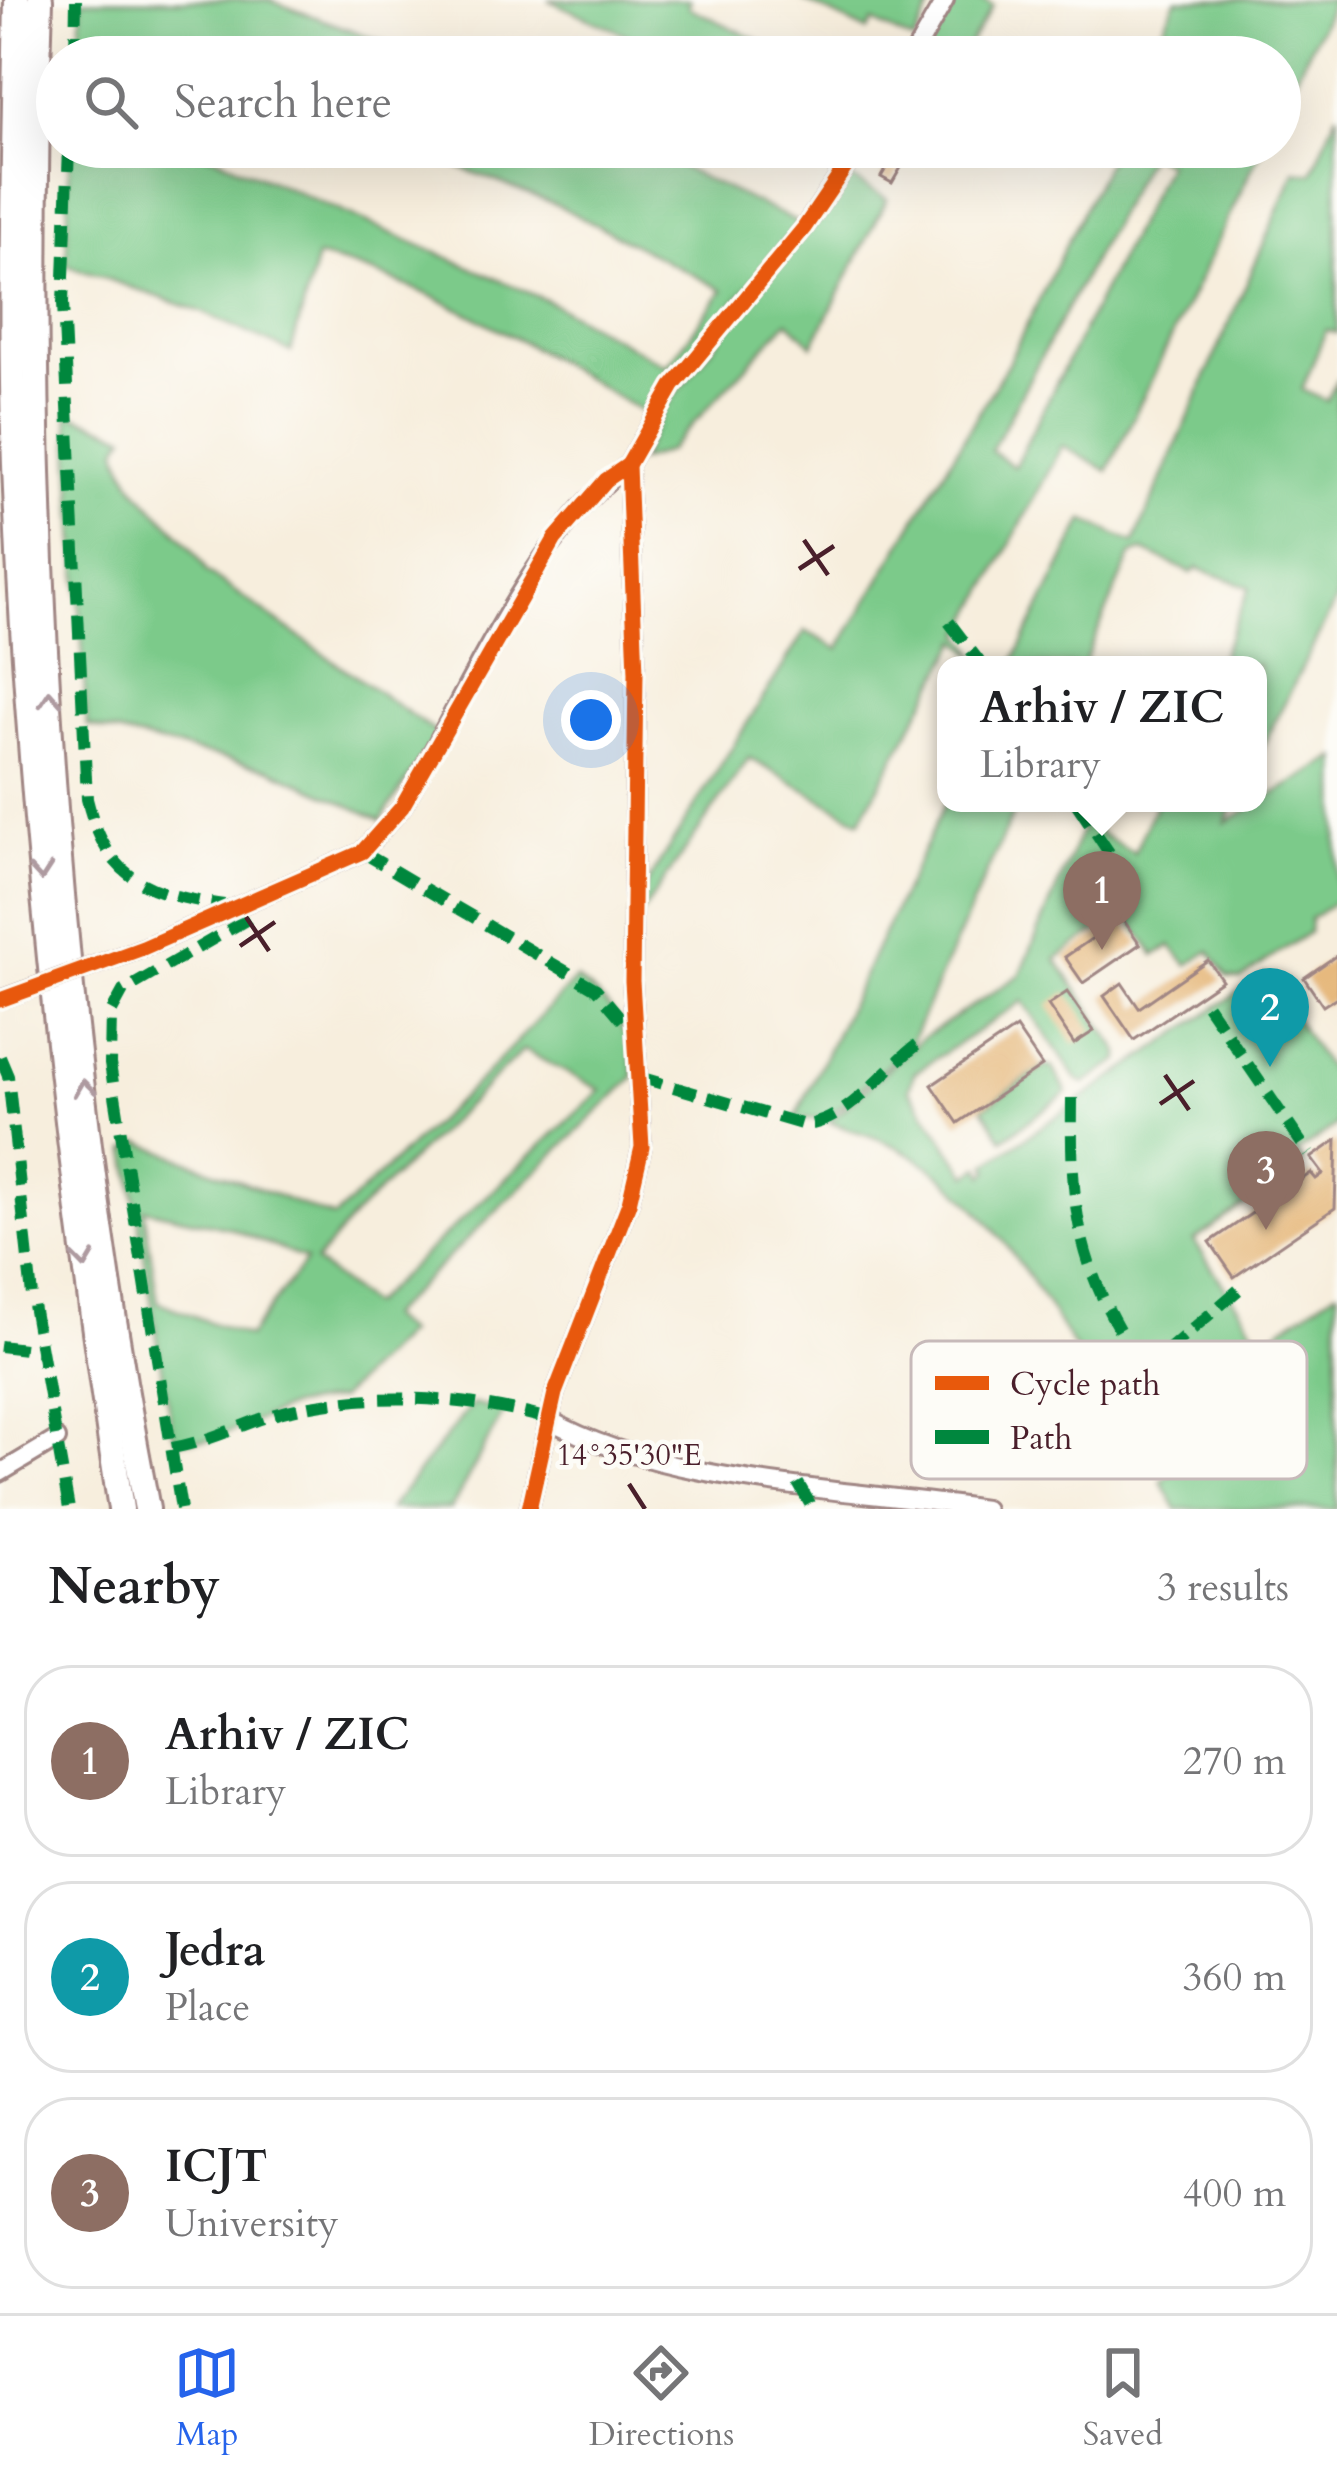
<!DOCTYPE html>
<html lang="en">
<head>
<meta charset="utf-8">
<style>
  body { margin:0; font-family:Cardo,serif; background:#f2f2f2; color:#202124 }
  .you { position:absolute; left:591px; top:720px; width:42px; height:42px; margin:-30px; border:9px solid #fff; border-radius:50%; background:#1a73e8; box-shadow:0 0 0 18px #1a73e833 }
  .badge { display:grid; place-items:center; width:78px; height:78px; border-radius:50%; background:#2563eb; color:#fff; font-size:39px; font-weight:700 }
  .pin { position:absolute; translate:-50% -99px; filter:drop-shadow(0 3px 6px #0008) }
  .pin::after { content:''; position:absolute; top:63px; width:42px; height:36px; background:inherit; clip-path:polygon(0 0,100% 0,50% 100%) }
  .popup { position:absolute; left:937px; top:656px; width:330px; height:156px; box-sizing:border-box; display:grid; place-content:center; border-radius:24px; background:#fff; filter:drop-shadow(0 3px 9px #0005); font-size:39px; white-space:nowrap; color:#757577 }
  .popup b { font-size:45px; color:#202124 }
  .popup::after { content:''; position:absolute; left:50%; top:100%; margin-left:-24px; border:24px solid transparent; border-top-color:#fff }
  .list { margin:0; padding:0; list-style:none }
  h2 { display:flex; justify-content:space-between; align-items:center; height:156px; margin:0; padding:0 48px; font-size:51px }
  h2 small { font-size:39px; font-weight:400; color:#757577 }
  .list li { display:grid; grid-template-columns:78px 1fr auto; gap:36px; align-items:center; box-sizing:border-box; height:192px; margin:0 24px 24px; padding:0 24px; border:3px solid #e0e0e0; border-radius:48px }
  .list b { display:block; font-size:45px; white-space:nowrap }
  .list p { margin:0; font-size:39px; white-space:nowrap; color:#757577 }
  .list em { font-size:39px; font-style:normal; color:#757577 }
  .icon { flex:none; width:66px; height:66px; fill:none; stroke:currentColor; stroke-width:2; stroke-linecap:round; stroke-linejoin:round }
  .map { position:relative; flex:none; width:1337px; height:1509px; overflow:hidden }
  .search { position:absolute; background:#fff; box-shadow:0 12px 48px #0002; left:36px; right:36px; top:36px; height:132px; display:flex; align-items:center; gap:30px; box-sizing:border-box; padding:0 42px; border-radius:66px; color:#757577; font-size:45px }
  .sheet { height:804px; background:#fff }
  nav { display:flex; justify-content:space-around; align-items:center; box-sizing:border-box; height:168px; border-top:3px solid #e0e0e0; background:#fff; font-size:33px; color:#757577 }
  nav a { display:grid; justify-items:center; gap:6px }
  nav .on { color:#2563eb }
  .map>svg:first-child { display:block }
  .green { fill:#7bca8a; stroke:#62745a; stroke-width:3; fill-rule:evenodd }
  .building { fill:#e6b97e }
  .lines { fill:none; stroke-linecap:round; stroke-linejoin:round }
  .minor-casing { stroke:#a08684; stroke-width:22 }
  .highway-casing { stroke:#a08684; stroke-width:30 }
  .minor { stroke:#fff; stroke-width:16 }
  .highway { stroke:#fff; stroke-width:24 }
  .minor-bridge-casing { stroke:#a08684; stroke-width:22; stroke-linecap:butt }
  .minor-bridge { stroke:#fff; stroke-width:16 }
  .quiet { stroke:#00873e; stroke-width:12; stroke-dasharray:24 12; stroke-linecap:butt }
  .cycleway-casing { stroke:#fdfcf7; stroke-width:22 }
  .cycleway { stroke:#e8590c; stroke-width:15 }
  .oneway { stroke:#ae9aa0 }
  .ticks { fill:none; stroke:#4a1f2b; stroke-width:4.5 }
  .key { fill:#fdfcf7; stroke:#c7baba; stroke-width:3 }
  .key-label { font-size:33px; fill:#4a1f2b }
  .ticks-label { font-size:30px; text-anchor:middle; fill:#4a1f2b; stroke:#fdfcf7; stroke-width:9; stroke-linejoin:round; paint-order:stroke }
</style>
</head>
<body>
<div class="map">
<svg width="1337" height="1509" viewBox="0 0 1337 1509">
  <rect width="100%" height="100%" fill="#fdfcf7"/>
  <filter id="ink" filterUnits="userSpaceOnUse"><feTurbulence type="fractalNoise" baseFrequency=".00833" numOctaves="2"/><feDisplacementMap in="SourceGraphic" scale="24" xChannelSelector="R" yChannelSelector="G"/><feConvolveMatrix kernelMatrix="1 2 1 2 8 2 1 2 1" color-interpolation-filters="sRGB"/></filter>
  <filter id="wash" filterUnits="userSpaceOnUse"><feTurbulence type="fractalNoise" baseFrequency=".004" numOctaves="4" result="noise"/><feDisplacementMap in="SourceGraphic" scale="48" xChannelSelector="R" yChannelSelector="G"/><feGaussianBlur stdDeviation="2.7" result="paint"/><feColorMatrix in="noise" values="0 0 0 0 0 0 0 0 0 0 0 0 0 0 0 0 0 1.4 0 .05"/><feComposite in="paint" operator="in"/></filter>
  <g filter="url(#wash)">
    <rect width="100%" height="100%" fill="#f7eedd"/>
    <g class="green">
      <path d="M82 0H269L424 57H140L108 50 97 57H79Z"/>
      <path d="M548 0H690L688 7 794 57H677Z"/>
      <path d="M802 0H934L914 42 873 22 867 31Z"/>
      <path d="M956 0H982L993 6 962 57H921Z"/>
      <path d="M1176 0H1333L1280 109V57H1150Z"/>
      <path d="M1337 112V333L1326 330 1302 390 1327 401 1337 379V599L1258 755V665H1217L1250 587 1197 568 1192 573 1143 551 1132 554 1083 665H1012L1084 520 1134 543 1295 171 1312 173Z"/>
      <path d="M70 147H183L216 157 546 300 667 366 723 290 553 203 406 147H637L799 223 646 414C542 353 435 284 317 257L291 352 199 311 66 265Z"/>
      <path d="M1114 147H1262L1108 471 1062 446 963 634 984 665 959 640 860 821 749 758 639 917 640 894 805 631 839 649 1008 363ZM1149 154 1167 163 1014 467 991 451Z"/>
      <path d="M847 176 887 199 813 345 788 321 668 451 639 461 664 409Z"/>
      <path d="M68 413 126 435 118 449C133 507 181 520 207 572L438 734 381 820 270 769 87 726Z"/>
      <path d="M1337 757V901L1310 919 1309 932 1241 979 1228 977 1210 951 1188 965 1171 946 1155 955 1124 912 1056 959 1120 1052V1060L1085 1084 1078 1081 1023 1001 914 1073 909 1089 968 1175 981 1167 985 1175 990 1170 987 1164 1265 974 1337 1082V1125L1297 1153 1304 1163 1194 1241 1262 1341 1337 1290V1509H1177L1161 1481 1297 1386 1281 1361 1222 1399 1188 1350 1127 1385 1116 1368 1095 1380C1041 1300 989 1193 899 1148 876 1136 853 1131 829 1122L921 1039 1020 975 1084 824 1070 803H1080L1101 834 1134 853 1156 803H1234L1226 822Z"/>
      <path d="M946 802 1018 803 910 1044 827 1118 795 1119Z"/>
      <path d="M576 979C617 1009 629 1028 634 1077L387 1317 406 1333 339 1399 292 1406 210 1440 178 1441 172 1431 127 1150 140 1142 334 1218 483 1077ZM523 1050 601 1090 370 1305 315 1262 354 1216ZM144 1209 230 1228 306 1260 248 1337 158 1302Z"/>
      <path d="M1045 1066 1053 1068 1067 1093 1003 1139 983 1108Z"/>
      <path d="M1186 1357 1230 1422 1166 1465 1122 1401Z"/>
      <path d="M472 1404 504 1411 451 1509H389Z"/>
    </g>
    <g id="blocks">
      <g class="building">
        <path d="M877 147H913L892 183 881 177 893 156Z"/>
        <path d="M1122 918 1140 944 1083 983 1065 957Z"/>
        <path d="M1337 955V997L1323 1006 1304 978Z"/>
        <path d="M1208 960 1222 980 1134 1040 1104 996 1122 983 1139 1008Z"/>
        <path d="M1067 992 1094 1031 1074 1044 1048 1005Z"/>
        <path d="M1016 1028 1042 1066 958 1123 932 1085Z"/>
        <path d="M1337 1140 1335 1208 1234 1277 1210 1242 1311 1173 1316 1179 1323 1174 1311 1158Z"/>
        <path d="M1116 1367 1127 1385 1110 1396 1099 1378Z"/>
      </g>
    </g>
  </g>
  <g filter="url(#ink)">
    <use href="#blocks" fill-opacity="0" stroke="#a08684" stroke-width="3"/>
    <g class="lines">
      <g class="minor-casing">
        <g id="minor">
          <path d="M912 57 945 0"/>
          <path d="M143 948 362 852 402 807C461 706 535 530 628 465"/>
          <path d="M548 1419C662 1485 854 1489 985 1509"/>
          <path d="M0 1473 57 1439"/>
          <path d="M529 1509 555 1393 629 1203 642 1147 632 981 636 673 628 465 673 386 804 228 859 147"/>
        </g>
      </g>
      <g class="highway-casing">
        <g id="highway">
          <path d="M17 0C14 163 9 327 16 490 30 832 69 1171 121 1509"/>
          <path d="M40 0C23 502 52 1015 147 1509"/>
        </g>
      </g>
      <use href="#minor" class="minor"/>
      <use href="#highway" class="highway"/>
      <g class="minor-bridge-casing">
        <path id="minor-bridge" d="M2 999 143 948"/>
      </g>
      <use href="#minor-bridge" class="minor-bridge"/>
      <g class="quiet">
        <path d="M75 57 76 0"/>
        <path d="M69 147 63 303 87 799C108 885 153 895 232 906"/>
        <path d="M949 622 982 665"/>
        <path d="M1076 803 1134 890"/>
        <path d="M362 852 596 989 630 1029"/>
        <path d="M1207 1005 1309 1154"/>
        <path d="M0 1057 8 1076 33 1305 69 1509"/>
        <path d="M639 1077 805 1125C847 1122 883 1070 917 1045"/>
        <path d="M1072 1098C1071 1189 1073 1250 1120 1331"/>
        <path d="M0 1346 42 1351"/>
        <path d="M1156 1378 1148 1367 1243 1286"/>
        <path d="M1125 1381 1148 1367"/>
        <path d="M172 1448C213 1441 247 1421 287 1411 371 1391 465 1396 548 1419"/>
        <path d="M798 1483 813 1509"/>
        <path d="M181 1509 110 1064 111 1013 123 991 253 916"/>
      </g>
      <g class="cycleway-casing">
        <g id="cycleway">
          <path d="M0 1000 143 948 362 852 402 807 555 539 606 480 628 465"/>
          <path d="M529 1509 555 1393 629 1203 642 1147 632 981 636 673 628 465 673 386 804 228 859 147"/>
        </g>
      </g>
      <use href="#cycleway" class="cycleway"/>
    </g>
    <defs><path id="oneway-chevron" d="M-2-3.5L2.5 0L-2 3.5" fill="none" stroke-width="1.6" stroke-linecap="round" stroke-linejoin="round" transform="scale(3)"/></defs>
    <g class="oneway">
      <use href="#oneway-chevron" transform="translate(50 699) rotate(-94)"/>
      <use href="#oneway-chevron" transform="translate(41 872) rotate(85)"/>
      <use href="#oneway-chevron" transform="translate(84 1088) rotate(-98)"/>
      <use href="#oneway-chevron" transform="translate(84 1260) rotate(83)"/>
    </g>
  </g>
  <path class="ticks" d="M804 540 828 575M799 569 834 546M246 917 269 951M240 946 275 922M1165 1075 1189 1110M1160 1104 1194 1081M629 1484 645 1509"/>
  <rect x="911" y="1341" width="396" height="138" rx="18" class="key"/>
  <rect x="935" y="1376" width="54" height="14" fill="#e8590c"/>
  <rect x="935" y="1430" width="54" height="14" fill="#00873e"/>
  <g class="key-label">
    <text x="1010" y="1395">Cycle path</text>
    <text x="1010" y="1449">Path</text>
  </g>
  <g class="ticks-label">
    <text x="629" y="1465">14°35'30"E</text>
  </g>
</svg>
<div class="you"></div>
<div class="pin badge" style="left:1102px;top:950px;background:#8d6e63">1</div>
<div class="popup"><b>Arhiv / ZIC</b>Library</div>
<div class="pin badge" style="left:1270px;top:1067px;background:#0f9aa8">2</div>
<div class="pin badge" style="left:1266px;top:1230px;background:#8d6e63">3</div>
<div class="search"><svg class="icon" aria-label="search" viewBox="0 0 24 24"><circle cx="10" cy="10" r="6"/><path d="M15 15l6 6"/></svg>Search here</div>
</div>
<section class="sheet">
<h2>Nearby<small>3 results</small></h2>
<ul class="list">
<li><span class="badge" style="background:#8d6e63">1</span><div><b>Arhiv / ZIC</b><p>Library</p></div><em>270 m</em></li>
<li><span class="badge" style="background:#0f9aa8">2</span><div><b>Jedra</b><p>Place</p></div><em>360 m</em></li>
<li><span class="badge" style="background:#8d6e63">3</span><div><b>ICJT</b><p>University</p></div><em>400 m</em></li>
</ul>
</section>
<nav>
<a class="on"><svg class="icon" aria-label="map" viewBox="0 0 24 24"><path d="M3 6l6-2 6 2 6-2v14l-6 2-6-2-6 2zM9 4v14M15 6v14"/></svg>Map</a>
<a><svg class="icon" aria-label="directions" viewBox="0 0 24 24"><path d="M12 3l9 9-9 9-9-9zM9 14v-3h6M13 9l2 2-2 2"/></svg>Directions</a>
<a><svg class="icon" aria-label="saved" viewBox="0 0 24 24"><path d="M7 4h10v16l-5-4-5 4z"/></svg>Saved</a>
</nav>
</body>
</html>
